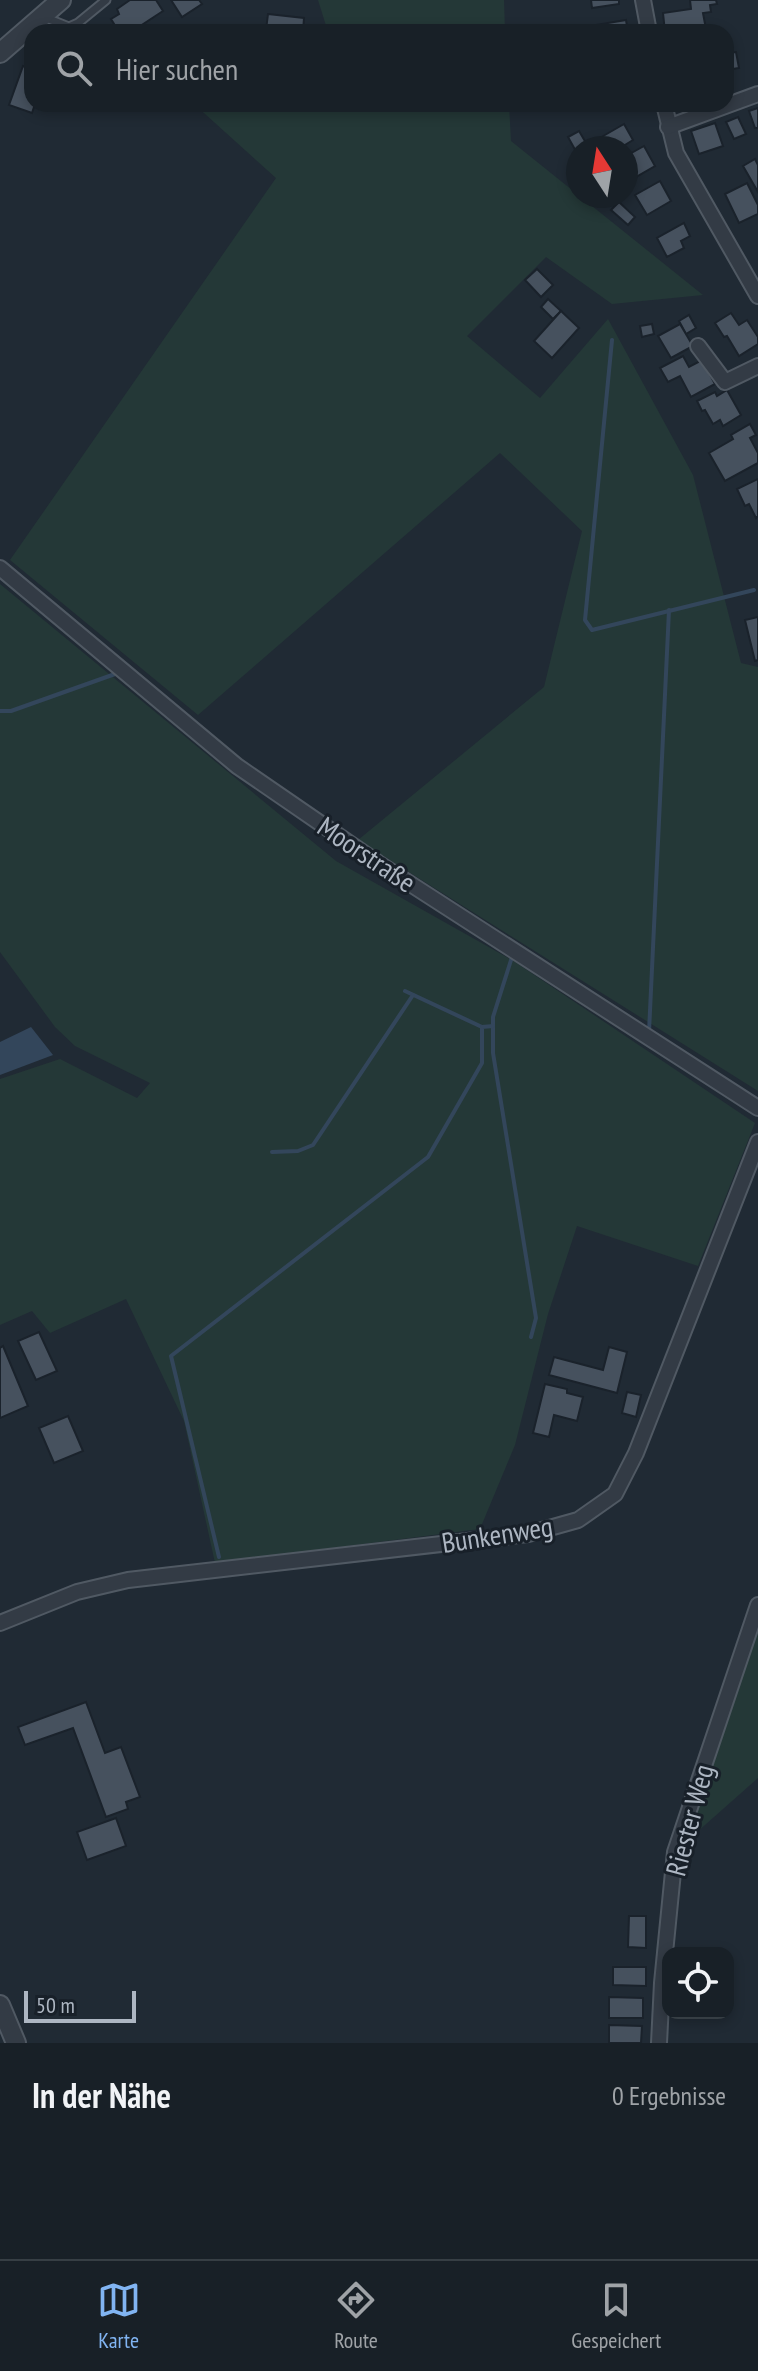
<!DOCTYPE html>
<html lang="de">
<head>
<meta charset="utf-8">
<style>
  body { margin:0; font-family:"PT Sans Narrow",sans-serif; background:#252d33; color:#f1f3f6 }
  .controls { position:absolute; right:24px; bottom:24px; display:grid; overflow:hidden; border-radius:16px; box-shadow:0 4px 12px #0003 }
  .controls button { width:72px; height:72px; display:grid; place-items:center; padding:0; border:0; border-bottom:2px solid #363e44; background:#182027; color:#f1f3f6; font:40px sans-serif }
  .compass { position:absolute; left:566px; top:136px; width:72px; height:72px; border-radius:50%; background:#182027; box-shadow:0 4px 12px #0003; rotate:348deg }
  .scale { position:absolute; left:24px; bottom:20px; width:112px; box-sizing:border-box; padding-left:8px; border:4px solid #adb6c2; border-top:0; font-size:22px; line-height:28px; white-space:nowrap; color:#adb6c2; -webkit-text-stroke:6px #182029; paint-order:stroke }
  .list { margin:0; padding:0; list-style:none }
  h2 { display:flex; justify-content:space-between; align-items:center; height:104px; margin:0; padding:0 32px; font-size:34px }
  h2 small { font-size:26px; font-weight:400; color:#9fa3a7 }
  .icon { flex:none; width:44px; height:44px; fill:none; stroke:currentColor; stroke-width:2; stroke-linecap:round; stroke-linejoin:round }
  .map { position:relative; flex:none; width:758px; height:2043px; overflow:hidden }
  .search { position:absolute; background:#182027; box-shadow:0 4px 12px #0003; left:24px; right:24px; top:24px; height:88px; display:flex; align-items:center; gap:20px; box-sizing:border-box; padding:0 28px; border-radius:24px; color:#9fa3a7; font-size:30px }
  .sheet { height:216px; background:#182027 }
  nav { display:flex; justify-content:space-around; align-items:center; box-sizing:border-box; height:112px; border-top:2px solid #363e44; background:#182027; font-size:22px; color:#9fa3a7 }
  nav a { display:grid; justify-items:center; gap:4px }
  nav .on { color:#81b4f2 }
  .map>svg:first-child { display:block }
  .green { fill:#243837 }
  .water { fill:#33465b }
  .lines { fill:none; stroke-linecap:round; stroke-linejoin:round }
  .stream { stroke:#33465b; stroke-width:4 }
  .building { fill:#46515e; stroke:#1a222b; stroke-width:2 }
  .service-casing { stroke:#505963; stroke-width:11 }
  .minor-casing { stroke:#505963; stroke-width:18 }
  .tertiary-casing { stroke:#505963; stroke-width:22 }
  .service { stroke:#333b45; stroke-width:7 }
  .minor { stroke:#333b45; stroke-width:14 }
  .tertiary { stroke:#333b45; stroke-width:18 }
  .labels { text-anchor:middle; dominant-baseline:central; stroke-width:6; stroke-linejoin:round; paint-order:stroke }
  .street-label { font-size:28px; fill:#adb6c2; stroke:#182029 }
</style>
</head>
<body>
<div class="map">
<svg width="758" height="2043" viewBox="0 0 758 2043">
  <rect width="100%" height="100%" fill="#202a34"/>
  <g class="green">
    <path d="M318 0H504L505 32H328Z"/>
    <path d="M194 104H509L511 141 703 295 612 304 546 257 467 336 540 398 608 319 693 475 741 663 758 667V1091L358 840 544 687 582 531 500 453 198 715 10 560 276 178Z"/>
    <path d="M0 584 336 861 512 960 755 1123 698 1266 577 1226 548 1314 515 1445 480 1529 215 1563 184 1421 126 1299 50 1333 32 1311 0 1325V1079L60 1059 137 1098 150 1083 75 1046 55 1027 0 952Z"/>
    <path d="M758 1627V1778L688 1840 691 1815Z"/>
  </g>
  <path class="water" d="M31 1027 53 1055 0 1075V1042Z"/>
  <g class="lines">
    <g class="stream">
      <path d="M612 340 585 620 592 630 754 590"/>
      <path d="M0 711H11L115 674"/>
      <path d="M512 957 493 1017V1053L536 1318 531 1337"/>
      <path d="M405 991 482 1027"/>
      <path d="M649 1032 669 610"/>
      <path d="M272 1152 298 1151 313 1145 413 995"/>
      <path d="M219 1557 171 1356 428 1157 482 1063V1027L493 1026"/>
    </g>
  </g>
  <g class="building">
    <path d="M130 0H156L163 11 131 32H119L111 19 119 14 117 9Z"/>
    <path d="M171 0H199L202 4 182 17Z"/>
    <path d="M591 0H619V4L592 8Z"/>
    <path d="M690 0H716L717 4 710 5 711 12 703 13 706 29 665 32 663 13 691 9Z"/>
    <path d="M268 14 304 18 303 32H250V28L266 30Z"/>
    <path d="M626 20 628 32H598L596 25Z"/>
    <path d="M736 52 739 68 726 70V53Z"/>
    <path d="M23 66 32 69V104H35L32 113 9 105Z"/>
    <path d="M758 108V128H755L749 111Z"/>
    <path d="M738 117 746 134 734 139 726 122Z"/>
    <path d="M715 123 723 146 699 154 691 131Z"/>
    <path d="M624 124 633 140 620 148H603L598 139Z"/>
    <path d="M579 131 589 148H578V155L568 137Z"/>
    <path d="M644 146 655 166 629 181 626 174V156Z"/>
    <path d="M755 159 758 165V192L743 166Z"/>
    <path d="M660 181 671 201 647 215 635 195Z"/>
    <path d="M747 183 758 205V214L739 223 725 194Z"/>
    <path d="M619 202 635 217 628 225 611 210Z"/>
    <path d="M684 223 690 236 681 241 684 248 667 257 657 238Z"/>
    <path d="M537 269 553 285 541 297 525 280Z"/>
    <path d="M548 299 561 311 553 319 541 307Z"/>
    <path d="M561 311 579 328 552 358 534 341Z"/>
    <path d="M731 313 739 325 747 320 758 337V344L739 356 727 336 724 337 715 323Z"/>
    <path d="M689 315 696 328 686 334 679 321Z"/>
    <path d="M652 324 654 334 642 337 640 326Z"/>
    <path d="M680 324 693 346 671 358 658 336Z"/>
    <path d="M683 356 689 367 702 360 715 384 691 397 680 376 668 382 660 368Z"/>
    <path d="M727 390 741 415 723 426 720 420 713 424 705 410 702 411 697 401 715 392 717 396Z"/>
    <path d="M750 424 756 435 750 438 758 453V463L725 481 709 453 733 439 731 435Z"/>
    <path d="M758 479V516L756 518 749 504 745 506 737 489Z"/>
    <path d="M758 617V660L755 661 745 620Z"/>
    <path d="M39 1332 57 1371 36 1380 18 1341Z"/>
    <path d="M3 1346 28 1406 0 1418V1348Z"/>
    <path d="M609 1347 627 1352 617 1393 549 1375 554 1357 603 1370Z"/>
    <path d="M545 1384 567 1389V1393L583 1397 577 1421 554 1415 549 1437 533 1433Z"/>
    <path d="M627 1392 641 1395 636 1417 622 1413Z"/>
    <path d="M68 1416 83 1451 54 1463 39 1428Z"/>
    <path d="M86 1702 105 1753 121 1747 140 1797 126 1802 128 1809 106 1817 73 1728 25 1745 18 1727Z"/>
    <path d="M116 1818 126 1846 87 1860 77 1832Z"/>
    <path d="M629 1916H646V1948L628 1947Z"/>
    <path d="M613 1967H646V1986L613 1985Z"/>
    <path d="M609 1997 643 1998V2018H609Z"/>
    <path d="M609 2025 642 2026 641 2043H609Z"/>
  </g>
  <g class="lines">
    <g class="service-casing">
      <path id="service" d="M44 17 69 27 78 23 106 0"/>
    </g>
    <g class="minor-casing">
      <g id="minor">
        <path d="M643 0 649 32"/>
        <path d="M664 104 676 153 758 296"/>
        <path d="M668 127 758 94"/>
        <path d="M698 346 725 382 758 366"/>
        <path d="M0 568 237 766 378 863 758 1108"/>
        <path d="M0 1623 77 1592 128 1580 528 1534 578 1520 615 1494 636 1453 758 1142"/>
        <path d="M659 2043 662 1983 675 1852 758 1605"/>
      </g>
    </g>
    <g class="tertiary-casing">
      <g id="tertiary">
        <path d="M0 53 61 0"/>
        <path d="M0 2005 16 2043"/>
      </g>
    </g>
    <use href="#service" class="service"/>
    <use href="#minor" class="minor"/>
    <use href="#tertiary" class="tertiary"/>
  </g>
  <g class="labels">
    <g class="street-label">
      <text transform="translate(367 854) rotate(34)">Moorstraße</text>
      <text transform="translate(497 1534) rotate(-9)">Bunkenweg</text>
      <text transform="translate(689 1820) rotate(-75)">Riester Weg</text>
    </g>
  </g>
</svg>
<div class="controls">
<button><svg class="icon" aria-label="locate" viewBox="0 0 24 24"><circle cx="12" cy="12" r="6"/><path d="M12 2v4M12 18v4M2 12h4M18 12h4"/></svg></button>
</div>
<svg class="compass" viewBox="-18 -18 36 36"><path d="M0-13l5 13h-10z" fill="#e53935"/><path d="M0 13l5-13h-10z" fill="#9fa3a7"/></svg>
<div class="scale">50 m</div>
<div class="search"><svg class="icon" aria-label="search" viewBox="0 0 24 24"><circle cx="10" cy="10" r="6"/><path d="M15 15l6 6"/></svg>Hier suchen</div>
</div>
<section class="sheet">
<h2>In der Nähe<small>0 Ergebnisse</small></h2>
<ul class="list">
</ul>
</section>
<nav>
<a class="on"><svg class="icon" aria-label="map" viewBox="0 0 24 24"><path d="M3 6l6-2 6 2 6-2v14l-6 2-6-2-6 2zM9 4v14M15 6v14"/></svg>Karte</a>
<a><svg class="icon" aria-label="directions" viewBox="0 0 24 24"><path d="M12 3l9 9-9 9-9-9zM9 14v-3h6M13 9l2 2-2 2"/></svg>Route</a>
<a><svg class="icon" aria-label="saved" viewBox="0 0 24 24"><path d="M7 4h10v16l-5-4-5 4z"/></svg>Gespeichert</a>
</nav>
</body>
</html>
